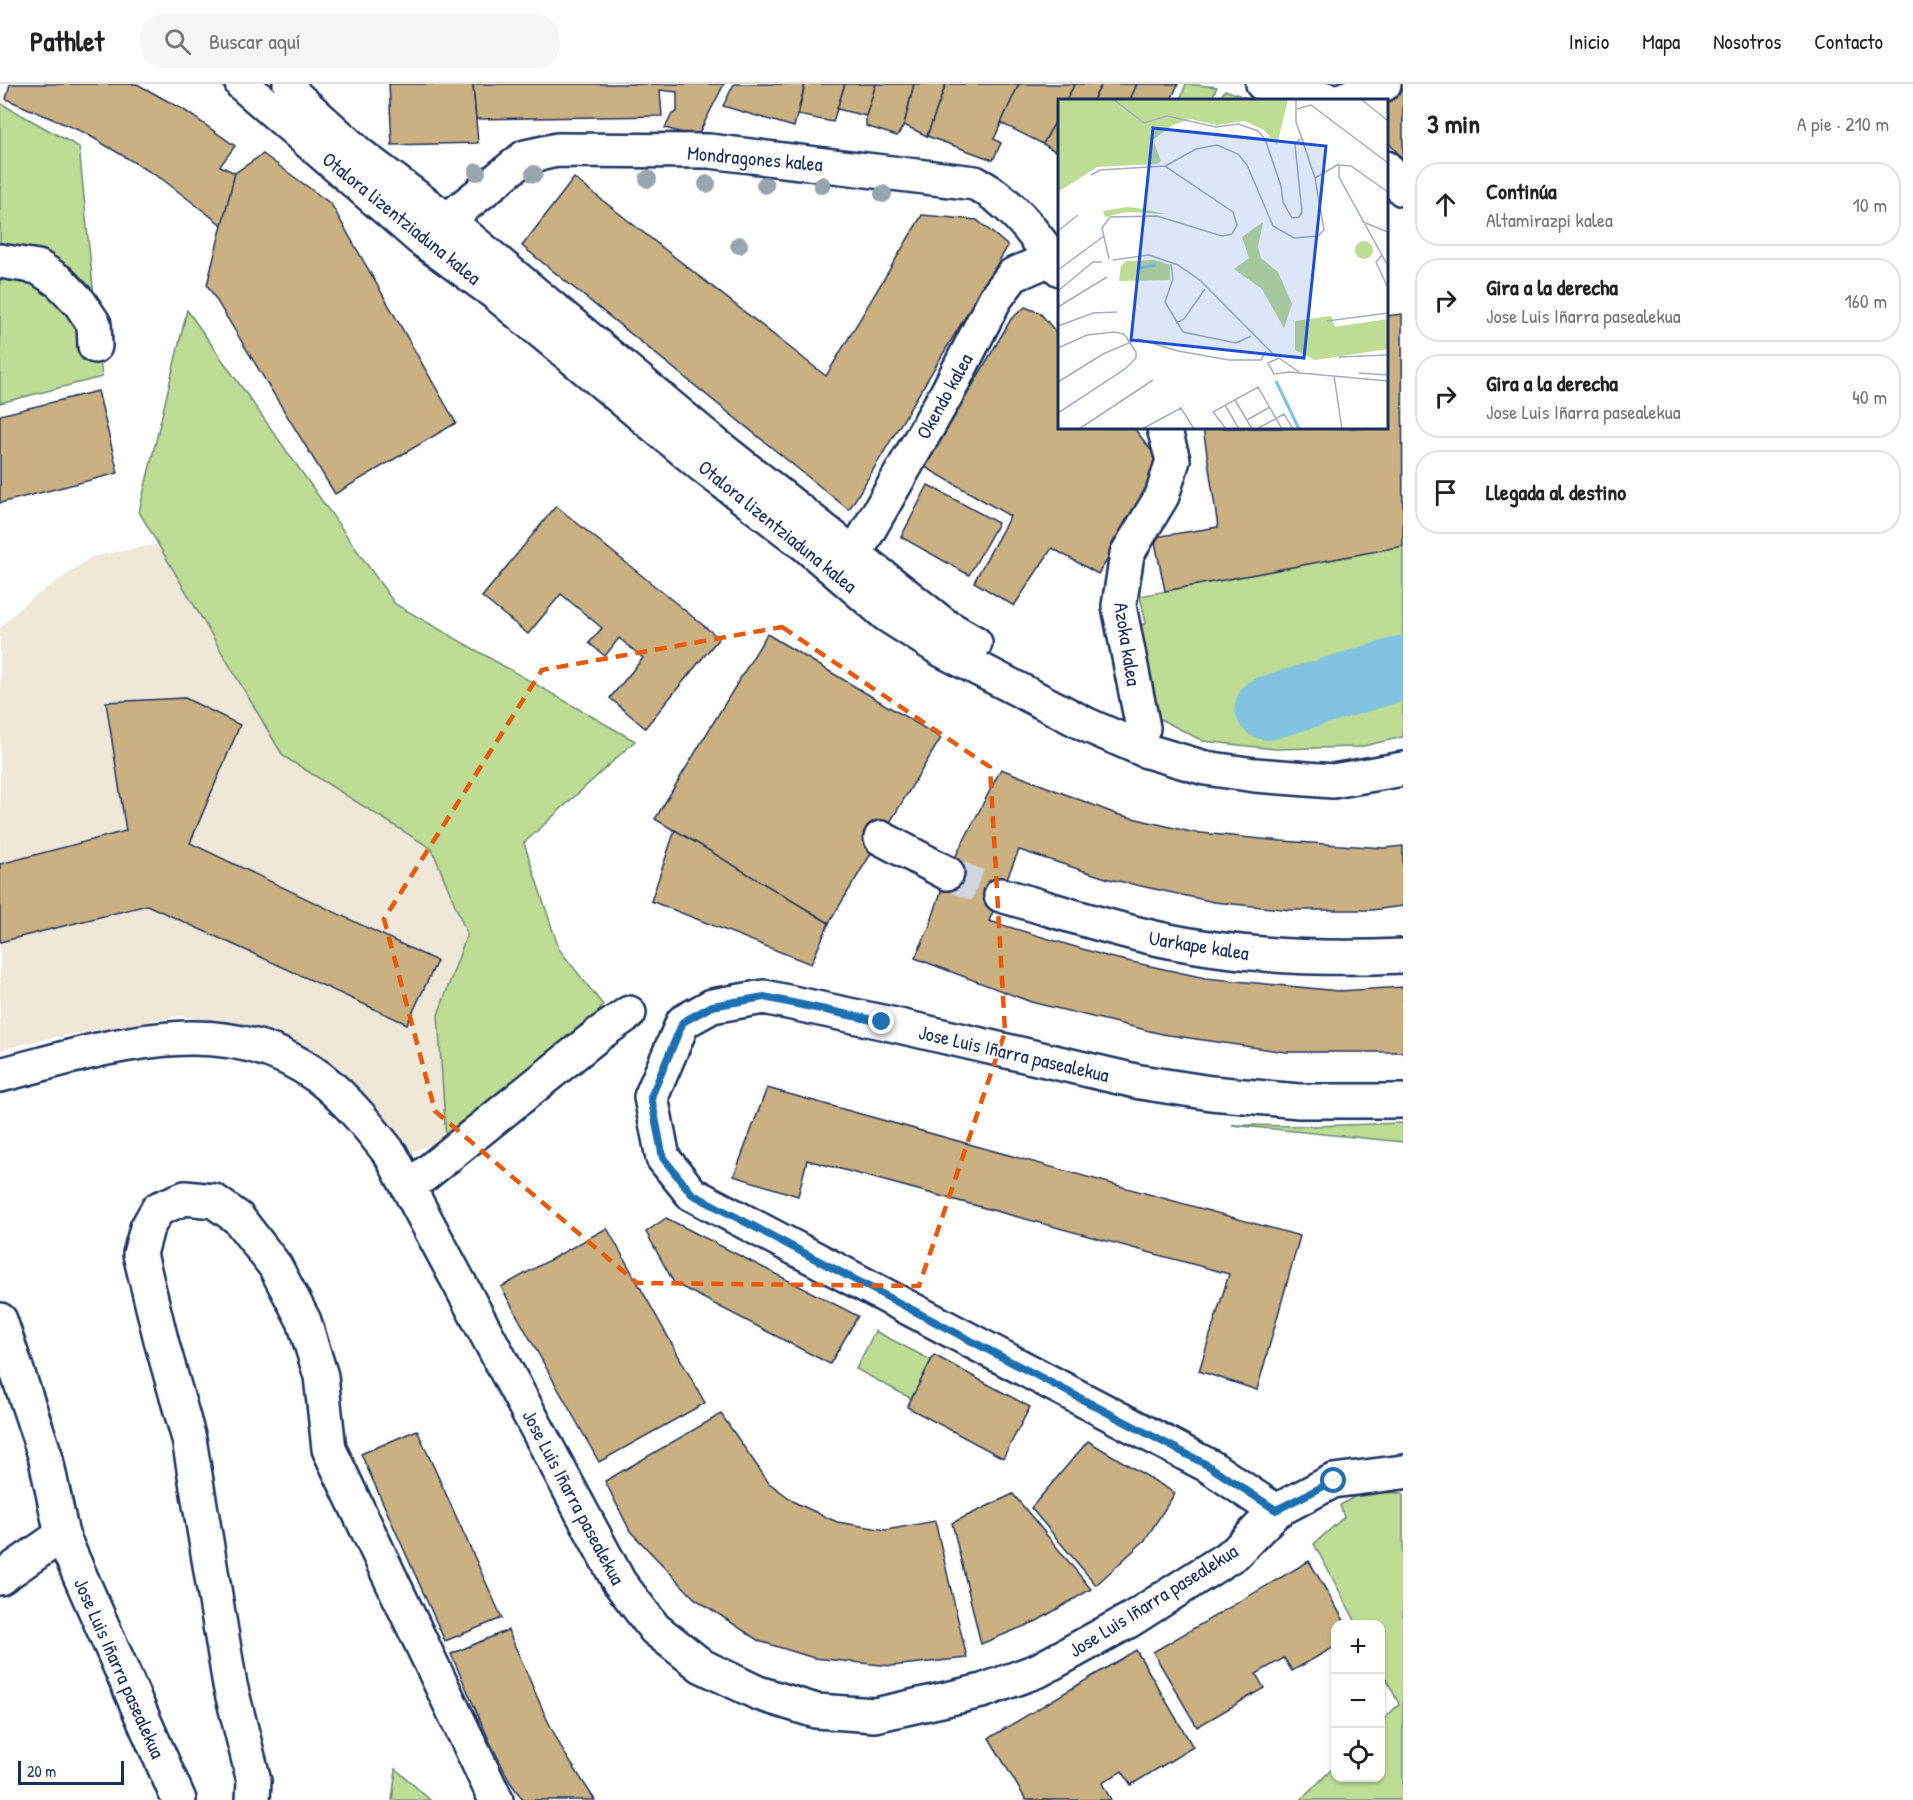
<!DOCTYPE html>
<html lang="es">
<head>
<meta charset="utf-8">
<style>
  body { margin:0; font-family:"Patrick Hand",sans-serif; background:#f6f6f6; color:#202124 }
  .controls { position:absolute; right:18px; bottom:18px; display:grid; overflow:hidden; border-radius:12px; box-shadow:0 2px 4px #0004 }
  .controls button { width:54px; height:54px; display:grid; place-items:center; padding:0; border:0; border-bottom:2px solid #e0e0e0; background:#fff; color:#202124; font:30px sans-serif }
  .scale { position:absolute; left:18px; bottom:15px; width:106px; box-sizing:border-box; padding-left:6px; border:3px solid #1b2f5e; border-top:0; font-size:16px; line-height:21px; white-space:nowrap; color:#1b2f5e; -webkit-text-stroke:4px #fff; paint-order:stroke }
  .stop { position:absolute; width:18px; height:18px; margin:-14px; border:4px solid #1f6fb2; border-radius:50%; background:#fff }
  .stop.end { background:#1f6fb2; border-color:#fff; box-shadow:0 2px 6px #0008 }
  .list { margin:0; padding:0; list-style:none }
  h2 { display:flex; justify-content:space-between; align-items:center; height:78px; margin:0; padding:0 24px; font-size:26px }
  h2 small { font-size:20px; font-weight:400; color:#757577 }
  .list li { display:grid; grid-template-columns:39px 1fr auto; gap:18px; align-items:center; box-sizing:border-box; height:84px; margin:0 12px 12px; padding:0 12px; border:2px solid #e0e0e0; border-radius:24px }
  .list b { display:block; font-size:22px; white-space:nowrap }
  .list p { margin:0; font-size:20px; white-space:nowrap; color:#757577 }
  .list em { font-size:20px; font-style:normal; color:#757577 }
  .icon { flex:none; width:33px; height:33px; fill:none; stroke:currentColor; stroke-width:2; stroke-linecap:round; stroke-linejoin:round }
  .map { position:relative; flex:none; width:1403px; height:1716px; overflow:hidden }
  header { display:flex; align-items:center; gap:36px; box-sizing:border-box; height:84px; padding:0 30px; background:#fff; border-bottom:2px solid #e0e0e0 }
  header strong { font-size:28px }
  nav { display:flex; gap:33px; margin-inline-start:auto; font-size:21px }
  .search { width:420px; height:54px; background:#f6f6f6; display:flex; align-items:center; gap:15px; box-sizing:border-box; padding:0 21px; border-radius:24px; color:#757577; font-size:22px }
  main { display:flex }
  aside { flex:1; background:#fff }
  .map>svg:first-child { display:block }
  .built { fill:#efe8d9 }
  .green { fill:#bedc94; stroke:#6c8679; stroke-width:1.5 }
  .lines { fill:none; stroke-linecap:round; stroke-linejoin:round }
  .river { stroke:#81c2e1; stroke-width:64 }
  .building { fill:#cbb181; stroke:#1b2f5e; stroke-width:1.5 }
  .minor-tunnel { stroke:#d1d5df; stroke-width:33; stroke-dasharray:33 16; stroke-linecap:butt }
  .minor-casing { stroke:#1b2f5e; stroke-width:38 }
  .minor { stroke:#fff; stroke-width:33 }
  .tree { fill:#98a4ae }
  .route { stroke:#1f6fb2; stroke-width:8 }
  .marked { fill:none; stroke:#e8590c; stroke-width:4.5; stroke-dasharray:12 8; stroke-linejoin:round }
  .labels { text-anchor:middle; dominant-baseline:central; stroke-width:4.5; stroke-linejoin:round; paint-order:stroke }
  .street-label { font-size:20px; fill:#1b2f5e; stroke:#fff }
  .inset-river { fill:none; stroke:#81c2e1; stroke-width:3 }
  .inset-road { fill:none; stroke:#a4acbf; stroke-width:1.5 }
  .view { fill:#1d4ed8; fill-opacity:0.15; stroke:#1d4ed8; stroke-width:3 }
  .inset-edge { fill:none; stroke:#1b2f5e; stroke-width:3 }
</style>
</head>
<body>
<header>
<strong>Pathlet</strong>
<div class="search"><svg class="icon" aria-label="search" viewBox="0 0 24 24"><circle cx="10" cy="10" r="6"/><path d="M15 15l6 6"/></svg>Buscar aquí</div>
<nav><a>Inicio</a><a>Mapa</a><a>Nosotros</a><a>Contacto</a></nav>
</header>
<main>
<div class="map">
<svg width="1403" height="1716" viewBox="0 0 1403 1716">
  <rect width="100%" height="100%" fill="#fff"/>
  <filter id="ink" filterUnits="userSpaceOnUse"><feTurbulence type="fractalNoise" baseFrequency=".0167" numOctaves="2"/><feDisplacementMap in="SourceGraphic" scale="12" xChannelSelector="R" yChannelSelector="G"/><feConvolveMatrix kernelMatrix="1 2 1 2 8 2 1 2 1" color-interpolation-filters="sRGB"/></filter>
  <g filter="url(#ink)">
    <path class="built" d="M158 460 283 672 432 765 467 850 438 931 446 1055 409 1069 344 992 270 946 180 932 41 956 0 966V544L23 521 91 473Z"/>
    <g class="green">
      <path d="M1186 0 1217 3 1211 16H1180Z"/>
      <path d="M1225 6 1252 16H1219Z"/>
      <path d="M0 19 79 63 102 293 0 319Z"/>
      <path d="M187 226 395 520 635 657 524 759 559 865 603 921 558 984 446 1055 438 931 467 850 432 765 283 672 139 428Z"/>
      <path d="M1403 462V653L1359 663 1275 665 1203 657 1156 633 1136 544 1146 539 1140 512Z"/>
      <path d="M1403 1039V1058L1232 1041 1314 1042Z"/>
      <path d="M875 1247 931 1276 912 1315 856 1285Z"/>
      <path d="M1363 1408 1403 1409V1716H1301L1335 1682 1336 1694H1380L1381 1638 1399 1620 1381 1585 1380 1540H1357L1314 1460 1344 1433 1340 1421Z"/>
      <path d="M396 1685 430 1716H392Z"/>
    </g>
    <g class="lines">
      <path class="river" d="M1267 624 1403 584"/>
    </g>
    <g class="building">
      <path d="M10 0H137L184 26 235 62 220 82 235 89 223 142 162 95 85 49 6 15Z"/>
      <path d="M389 0H473L478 59 392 61Z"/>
      <path d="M473 0H724L697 53 665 44 672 30 677 28V8L660 6 662 32 476 35Z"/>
      <path d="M734 0H805L794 43 723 22Z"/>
      <path d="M805 0H845L833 38 798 31Z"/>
      <path d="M845 0H876L866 32 837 25Z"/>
      <path d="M876 0H914L904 41 897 52 866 42V32Z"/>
      <path d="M914 0H946L927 52 904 41Z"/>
      <path d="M946 0H1019L994 55 1001 59 993 76 927 52Z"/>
      <path d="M1019 0H1075L1066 16H1060V29L1043 60 1001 39Z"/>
      <path d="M1075 0H1102L1093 16H1066Z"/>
      <path d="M1102 0H1137L1130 16H1093Z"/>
      <path d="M1137 0H1178L1171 16H1130Z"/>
      <path d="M1401 4 1403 6V75L1386 56V16H1378Z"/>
      <path d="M1060 29V70L1043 60Z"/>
      <path d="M263 70 331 120 456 339 335 410 207 201 235 89Z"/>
      <path d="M574 94 826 292 922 131 977 136 1008 162 849 426 522 162Z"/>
      <path d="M1025 223 1040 229 1060 253V344H1134L1161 379 1156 403 1098 490 1052 464 1014 522 974 498 1010 432 925 383 1011 235Z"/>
      <path d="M1402 230 1403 462 1165 507 1154 453 1218 443 1203 344H1386V232Z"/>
      <path d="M98 307 118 389 0 419V331Z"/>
      <path d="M928 401 998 439 969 491 901 453Z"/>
      <path d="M556 422 719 554 645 644 610 614 643 574 619 554 605 572 589 559 602 544 561 510 528 550 482 513Z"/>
      <path d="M767 550 941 654 829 839 655 735Z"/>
      <path d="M185 614 240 641 190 759 437 877 407 940 147 821 0 858V780L126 747 106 618Z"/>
      <path d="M1001 685 1116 730 1191 748 1282 757 1384 764 1403 762V822L1372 826H1291L1214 818 1109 795 1019 766 989 837 1109 873 1205 894 1339 907 1403 903V968H1286L1162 950 1031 918 915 874 929 844 947 789Z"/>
      <path d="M675 746 829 839 811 880 651 817Z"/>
      <path d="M767 1004 1300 1152 1257 1306 1199 1287 1229 1190 807 1076 798 1112 734 1092Z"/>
      <path d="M666 1134 858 1232 830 1280 674 1199 646 1148Z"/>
      <path d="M607 1144 705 1319 599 1378 501 1203Z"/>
      <path d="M934 1271 1030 1323 1003 1374 907 1323Z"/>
      <path d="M721 1330 769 1399 796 1419 837 1438 886 1446 935 1437 967 1574 891 1582 814 1574 759 1557 694 1514 630 1447 605 1397Z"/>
      <path d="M417 1346 502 1534 445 1557 361 1370Z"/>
      <path d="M1088 1357 1175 1409 1145 1456 1096 1501 1031 1424Z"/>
      <path d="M1013 1410 1091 1505 1037 1537 981 1560 952 1439Z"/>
      <path d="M1309 1477 1346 1540H1336V1562L1292 1587 1284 1574 1256 1590 1264 1604 1197 1643 1153 1568Z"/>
      <path d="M508 1546 545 1631 563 1667 595 1716H523L510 1698 489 1656 451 1570Z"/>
      <path d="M1136 1566 1193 1663 1131 1701 1122 1687 1102 1699 1111 1716H1026L989 1654Z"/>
    </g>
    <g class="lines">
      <path class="minor-tunnel" d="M947 789 1001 811"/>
      <g class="minor-casing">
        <g id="minor">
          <path d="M242 0 421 155 495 209 704 383 807 462 887 531 942 566 1087 641 1147 667 1205 684 1255 691 1333 697 1403 685"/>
          <path d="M290 0 293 10 360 71 447 136 716 361 944 541 975 559"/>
          <path d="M1263 0 1331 16"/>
          <path d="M1342 16 1384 0"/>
          <path d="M1386 84 1403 105"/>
          <path d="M447 136 525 73 557 66 709 67 975 99C1013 118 1035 151 1060 185"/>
          <path d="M0 177 38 183 60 198 80 219 94 240 95 262"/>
          <path d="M855 470 947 309 995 215 1013 191 1052 174"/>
          <path d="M1143 644 1119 522 1127 470 1162 412 1173 376 1164 344"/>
          <path d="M881 754 947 789"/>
          <path d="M1001 811C1047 824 1092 839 1138 850 1225 872 1315 876 1403 872"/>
          <path d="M0 991C104 965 223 921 320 994 347 1015 370 1044 391 1071L619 1498 655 1545 702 1582 758 1609 816 1627 875 1631 982 1607 1039 1586 1130 1536 1235 1469 1276 1427 1209 1382 692 1110 663 1074 651 1013 683 938 712 922 764 913 882 938 1140 998 1211 1009 1299 1017H1403"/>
          <path d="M423 1092 599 950 629 929"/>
          <path d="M0 1236 45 1371 62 1451 0 1494"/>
          <path d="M1276 1427 1333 1397 1403 1388"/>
          <path d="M62 1451 179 1716"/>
          <path d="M253 1716 254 1697 230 1601 189 1355 162 1260 140 1170 147 1144 158 1125 185 1114 214 1117 238 1134 275 1182 304 1237 321 1292 329 1365 496 1716"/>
        </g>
      </g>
      <use href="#minor" class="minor"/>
    </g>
    <g class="tree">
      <circle cx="477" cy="88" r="9"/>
      <circle cx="534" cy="90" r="9"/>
      <circle cx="648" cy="95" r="9"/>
      <circle cx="707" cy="100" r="9"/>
      <circle cx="765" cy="101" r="9"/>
      <circle cx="822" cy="101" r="9"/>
      <circle cx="883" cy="110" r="9"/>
      <circle cx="739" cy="161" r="9"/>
    </g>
  </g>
  <g class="lines" filter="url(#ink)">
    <path class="route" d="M882 938 764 913 712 922 683 938 651 1013 663 1074 692 1110 1209 1382 1276 1426 1334 1397"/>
  </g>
  <path class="marked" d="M782 543 990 683 1005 948 919 1202 637 1199 435 1027 384 835 542 586Z"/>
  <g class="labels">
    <g class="street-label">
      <text transform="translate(755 74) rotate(5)">Mondragones kalea</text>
      <text transform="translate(402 134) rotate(39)">Otalora lizentziaduna kalea</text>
      <text transform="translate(944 312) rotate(-61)">Okendo kalea</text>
      <text transform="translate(778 442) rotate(39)">Otalora lizentziaduna kalea</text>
      <text transform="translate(1128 560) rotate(81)">Azoka kalea</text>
      <text transform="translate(1199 861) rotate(9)">Uarkape kalea</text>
      <text transform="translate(1014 969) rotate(13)">Jose Luis Iñarra pasealekua</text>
      <text transform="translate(574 1413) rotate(62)">Jose Luis Iñarra pasealekua</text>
      <text transform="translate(1153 1516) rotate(-32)">Jose Luis Iñarra pasealekua</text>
      <text transform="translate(120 1584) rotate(66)">Jose Luis Iñarra pasealekua</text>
    </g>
  </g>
  <g transform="translate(1058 15)">
    <rect width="330" height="330" fill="#fff"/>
    <path d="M0 0H230L219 46 206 31 187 22 159 26 132 20 113 27 95 41 103 62 99 65 39 68 0 93ZM69 108 79 109 108 115 69 113 47 118 45 112ZM205 123 200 148 203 159 220 173 234 205 226 229 204 190 176 170 191 159 184 138ZM297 151a9 9 0 1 1 18 0a9 9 0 1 1-18 0ZM97 161 112 166V181L61 182 63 167 68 162ZM273 217 277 228 330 220V250L257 261 237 251V222Z" fill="#bedc94"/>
    <path class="inset-river" d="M80 169 98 166M218 282 241 330"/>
    <path class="inset-road" d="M55 0 86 24 109 17 158 28 180 25 200 32 207 40 223 87 225 103 234 119 241 118 244 113 237 46 241 41 244 40 257 79M238 0V23L244 40M303 0 330 22M239 10 253 6 330 64M280 66 293 67 330 93M281 66V78L330 167M33 76 42 71 107 67M305 123 330 133M0 132 20 116M324 156 318 163 330 189M51 160 44 129 52 118 99 117 164 137 174 135 179 126 175 113 107 67 138 50 159 46 180 55 189 66 215 127 236 139 260 137 266 131 257 79 281 65M55 161 91 156 120 166 143 182 218 258M113 165 115 180 107 203 125 233 178 244 193 237M0 171 46 137M0 192 35 163H44M0 208 49 178M269 222 330 214M118 224 126 220 147 190M0 227 35 214 59 213M0 249 29 236 56 233 66 235 78 253V259L67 270 0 314M281 258 330 256M241 273 221 259 210 264 216 275 231 273 330 282M301 274 330 276M276 277 284 330M0 283 45 255 80 240 120 252 171 261H203L208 252M177 301 194 330M167 306 181 330M189 321 212 308M21 330 95 281M84 330 123 309 136 330M168 330 155 313 200 288 224 330M199 330 226 315 235 330"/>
    <path class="view" d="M95 29 268 47 246 259 73 241Z"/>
    <rect width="330" height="330" class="inset-edge"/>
  </g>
</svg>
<div class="controls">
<button>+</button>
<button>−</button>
<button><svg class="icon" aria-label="locate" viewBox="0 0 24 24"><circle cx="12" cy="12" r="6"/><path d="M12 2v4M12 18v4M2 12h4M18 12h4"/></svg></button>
</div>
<div class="scale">20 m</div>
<div class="stop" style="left:1334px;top:1397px"></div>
<div class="stop end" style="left:882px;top:938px"></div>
</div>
<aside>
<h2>3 min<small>A pie · 210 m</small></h2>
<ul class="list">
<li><svg class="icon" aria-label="ahead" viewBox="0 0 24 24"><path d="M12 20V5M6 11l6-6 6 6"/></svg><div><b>Continúa</b><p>Altamirazpi kalea</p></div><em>10 m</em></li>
<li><svg class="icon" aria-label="right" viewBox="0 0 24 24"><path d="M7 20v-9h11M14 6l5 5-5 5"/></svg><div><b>Gira a la derecha</b><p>Jose Luis Iñarra pasealekua</p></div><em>160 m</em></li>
<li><svg class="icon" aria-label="right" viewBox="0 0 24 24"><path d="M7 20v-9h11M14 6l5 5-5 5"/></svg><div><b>Gira a la derecha</b><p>Jose Luis Iñarra pasealekua</p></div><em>40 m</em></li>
<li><svg class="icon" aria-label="arrive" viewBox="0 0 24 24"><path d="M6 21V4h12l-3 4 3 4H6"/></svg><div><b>Llegada al destino</b></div></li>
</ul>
</aside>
</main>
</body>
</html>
